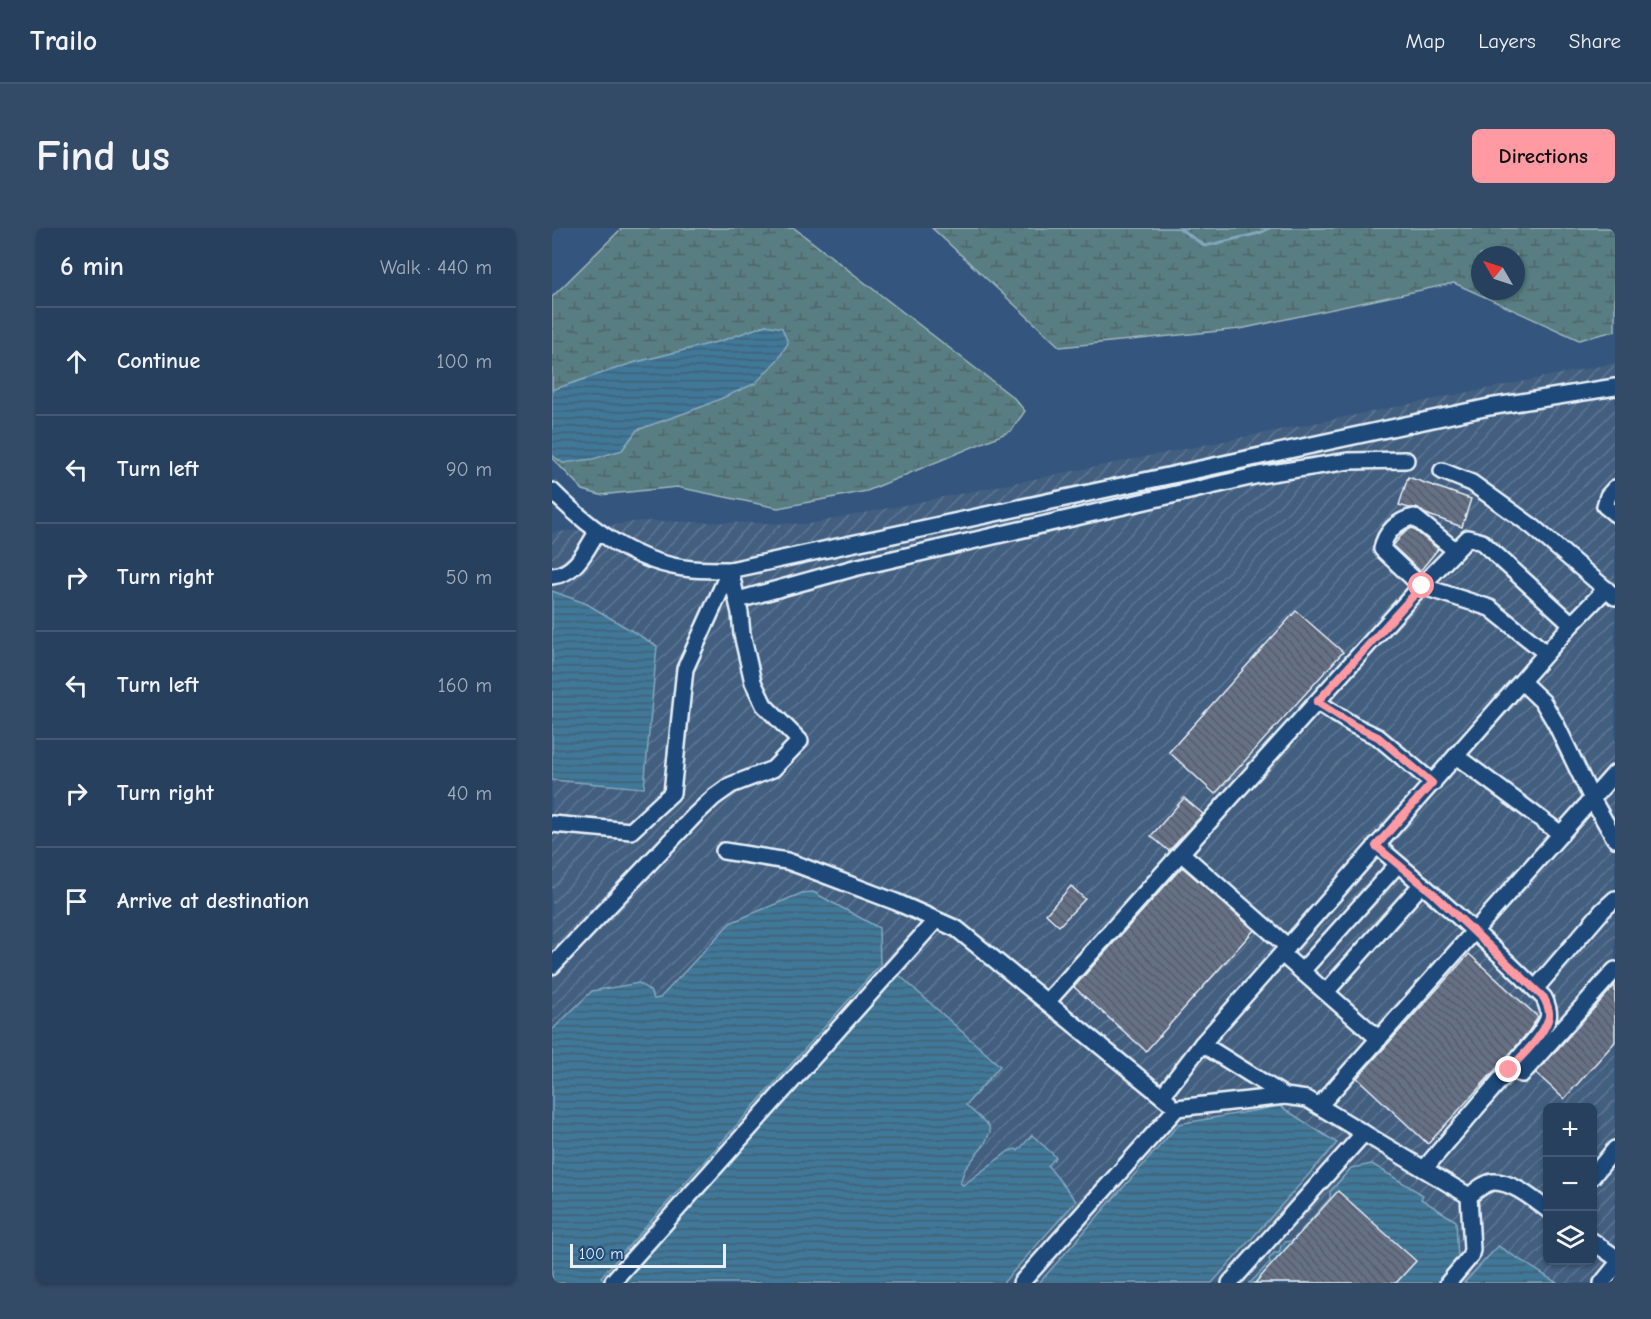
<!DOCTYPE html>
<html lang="en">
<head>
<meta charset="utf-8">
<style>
  body { margin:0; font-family:"Comic Neue",sans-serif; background:#334b67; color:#f1f3f6 }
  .controls { position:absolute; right:18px; bottom:18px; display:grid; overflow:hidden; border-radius:9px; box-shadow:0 2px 4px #0004 }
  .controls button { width:54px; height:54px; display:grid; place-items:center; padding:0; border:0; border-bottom:2px solid #435973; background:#27405e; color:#f1f3f6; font:30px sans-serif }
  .compass { position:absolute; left:919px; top:18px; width:54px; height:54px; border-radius:50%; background:#27405e; box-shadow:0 2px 4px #0004; rotate:309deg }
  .scale { position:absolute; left:18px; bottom:15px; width:156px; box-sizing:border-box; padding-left:6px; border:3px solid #e8f1f8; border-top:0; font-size:16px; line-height:21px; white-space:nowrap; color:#e8f1f8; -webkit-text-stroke:4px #1f4a7a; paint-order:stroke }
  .stop { position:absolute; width:18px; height:18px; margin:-14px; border:4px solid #ff9aa2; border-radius:50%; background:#fff }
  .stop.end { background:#ff9aa2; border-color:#fff; box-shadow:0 2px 6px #0008 }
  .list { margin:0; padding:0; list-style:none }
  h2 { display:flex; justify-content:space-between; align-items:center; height:78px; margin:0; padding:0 24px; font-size:26px }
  h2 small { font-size:20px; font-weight:400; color:#a4afbc }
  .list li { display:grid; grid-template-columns:39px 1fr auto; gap:18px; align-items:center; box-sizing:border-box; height:108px; padding:0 24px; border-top:2px solid #435973 }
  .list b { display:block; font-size:22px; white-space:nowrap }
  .list em { font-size:20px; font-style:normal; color:#a4afbc }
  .icon { flex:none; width:33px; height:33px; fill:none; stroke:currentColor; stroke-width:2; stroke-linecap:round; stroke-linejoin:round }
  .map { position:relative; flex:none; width:1063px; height:1055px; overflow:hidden; border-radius:9px }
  header { display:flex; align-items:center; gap:36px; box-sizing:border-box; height:84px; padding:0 30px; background:#27405e; border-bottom:2px solid #435973 }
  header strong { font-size:28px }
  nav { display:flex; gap:33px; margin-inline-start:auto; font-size:21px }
  .intro { display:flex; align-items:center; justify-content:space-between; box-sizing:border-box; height:144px; padding:0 36px }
  h1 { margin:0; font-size:42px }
  .button { padding:15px 27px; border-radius:9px; background:#ff9aa2; color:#111; font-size:21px; font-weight:700 }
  main { display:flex; gap:36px; padding:0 36px }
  aside { flex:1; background:#27405e; border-radius:9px; box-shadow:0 2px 4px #0004 }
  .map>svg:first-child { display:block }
  .industrial { fill:url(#industrial-furrows); fill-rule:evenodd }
  .wetland { fill:url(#wetland-marsh); stroke:#a0b7bd; stroke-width:1.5; fill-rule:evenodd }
  .water { fill:url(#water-rules); stroke:#83a8bf; stroke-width:1.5 }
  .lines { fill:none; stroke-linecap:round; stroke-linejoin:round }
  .stream { stroke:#83a8bf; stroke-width:3 }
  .building { fill:url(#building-back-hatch); stroke:#e8f1f8; stroke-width:1.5 }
  .minor-casing { stroke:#e8f1f8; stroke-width:20 }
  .minor { stroke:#1f4a7a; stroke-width:15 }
  .route { stroke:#ff9aa2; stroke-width:8 }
</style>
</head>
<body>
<header>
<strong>Trailo</strong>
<nav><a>Map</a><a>Layers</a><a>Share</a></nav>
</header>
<div class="intro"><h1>Find us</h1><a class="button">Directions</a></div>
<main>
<aside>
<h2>6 min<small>Walk · 440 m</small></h2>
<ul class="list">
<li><svg class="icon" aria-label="ahead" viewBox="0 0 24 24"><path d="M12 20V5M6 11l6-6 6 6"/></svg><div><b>Continue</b></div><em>100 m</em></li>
<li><svg class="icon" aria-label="left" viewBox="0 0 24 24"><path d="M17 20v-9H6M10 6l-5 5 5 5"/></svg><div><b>Turn left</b></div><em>90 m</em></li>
<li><svg class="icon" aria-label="right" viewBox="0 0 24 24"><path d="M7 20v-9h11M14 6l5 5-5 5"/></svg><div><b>Turn right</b></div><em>50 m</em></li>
<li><svg class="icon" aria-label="left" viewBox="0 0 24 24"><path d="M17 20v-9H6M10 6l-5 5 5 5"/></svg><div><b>Turn left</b></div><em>160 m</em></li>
<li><svg class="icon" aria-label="right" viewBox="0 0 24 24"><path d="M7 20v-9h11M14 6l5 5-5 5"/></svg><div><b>Turn right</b></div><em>40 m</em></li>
<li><svg class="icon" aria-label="arrive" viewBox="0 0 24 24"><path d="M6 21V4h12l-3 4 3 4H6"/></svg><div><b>Arrive at destination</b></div></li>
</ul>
</aside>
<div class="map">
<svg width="1063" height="1055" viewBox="0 0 1063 1055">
  <defs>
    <pattern id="industrial-furrows" width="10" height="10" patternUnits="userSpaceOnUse" patternTransform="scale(1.5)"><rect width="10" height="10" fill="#435e80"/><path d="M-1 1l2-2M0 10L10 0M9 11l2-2" fill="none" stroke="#5e7693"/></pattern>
    <pattern id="wetland-marsh" width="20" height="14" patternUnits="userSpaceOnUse" patternTransform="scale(1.5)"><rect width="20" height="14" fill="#597d82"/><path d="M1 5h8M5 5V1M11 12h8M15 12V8" fill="none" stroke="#506569"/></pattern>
    <pattern id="water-rules" width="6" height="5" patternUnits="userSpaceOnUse" patternTransform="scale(1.5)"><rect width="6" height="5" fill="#3f7899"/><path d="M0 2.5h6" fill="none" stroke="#426072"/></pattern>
    <pattern id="building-back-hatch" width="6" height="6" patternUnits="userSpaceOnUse" patternTransform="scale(1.5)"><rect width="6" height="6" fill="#667186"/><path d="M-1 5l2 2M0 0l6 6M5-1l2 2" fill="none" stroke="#565c68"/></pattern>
  </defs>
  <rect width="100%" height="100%" fill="#34567e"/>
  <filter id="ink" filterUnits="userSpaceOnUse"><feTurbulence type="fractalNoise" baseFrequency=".0167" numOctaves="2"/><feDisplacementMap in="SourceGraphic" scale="12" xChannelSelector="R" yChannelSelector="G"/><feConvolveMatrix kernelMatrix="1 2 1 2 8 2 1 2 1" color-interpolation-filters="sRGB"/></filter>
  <g filter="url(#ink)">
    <path class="industrial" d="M1063 135V1055H1005L946 1018 912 1055H886L906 1032 869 970 870 967 820 936 778 964V970L740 1013 732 1014 727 1025 722 1026 718 1034 699 1054 660 1055 785 915 545 990 487 1055H451L524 973 496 938 504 929 466 923H457L410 957 408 955 413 941 437 898 413 877 346 746 70 1055H56L49 1049 177 695 108 770 102 771 98 763 87 755 40 763 0 802V552L91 560 105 419 35 376 0 363V305L89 293 257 296ZM996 880H1040V1032H996Z"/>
    <g class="wetland">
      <path d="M70 0H242L462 170 473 183 459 203 315 263 226 280 125 259 48 267 31 262 0 230V227L11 235 70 222 85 202 151 178 204 155 214 97 169 113 81 135 0 162V69Z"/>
      <path d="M380 0H1063V103L1027 112 902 55 688 101 508 119ZM928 27H964V63H928Z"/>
    </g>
    <g class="water">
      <path d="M214 97 230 100 236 115 227 130 204 155 152 178 85 202 70 222 41 231 11 235 0 227V162L81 135 169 113Z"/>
      <path d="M0 363 35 376 105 418 92 560 0 552Z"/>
      <path d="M261 664 327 700 328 737 49 1049 56 1055H0V802L40 763 87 755 98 763 102 771 108 770 178 695 250 665Z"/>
      <path d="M346 746 448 838 414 877 437 898 438 904 432 917 413 941 408 955 411 957 457 923 464 921 466 923 480 907 504 929 496 938 524 973 451 1055H70Z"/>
      <path d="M728 878 785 915 660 1055H487L627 896Z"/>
      <path d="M820 936 871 967 869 971 904 993 906 1032 886 1055H696L699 1054 718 1034 717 1031 722 1025H727L729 1018 733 1014 740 1013 778 970V964L799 940Z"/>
      <path d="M946 1018 1005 1055H912Z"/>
    </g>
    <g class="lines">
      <path class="stream" d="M627 0 653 18 708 5 718 0"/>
    </g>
    <g class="building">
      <path d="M856 249 919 271 910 299 874 286 865 280H857L847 277Z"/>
      <path d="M860 300 886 321 868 343 841 318 852 304Z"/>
      <path d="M744 383 791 424 663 566 617 524Z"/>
      <path d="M632 570 651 586 617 623 599 608Z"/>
      <path d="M630 639 702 702 594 823 522 759Z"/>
      <path d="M519 658 533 671 507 698 494 686Z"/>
      <path d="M917 726 986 789 977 803 955 829 876 916 805 850Z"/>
      <path d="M1063 757V814L1012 871 984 845Z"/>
      <path d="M786 963 864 1033 844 1055H703Z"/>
    </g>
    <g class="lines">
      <g class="minor-casing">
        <g id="minor">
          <path d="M890 243 920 255 981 299 1063 369"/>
          <path d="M1063 260 1056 268 1053 278 1063 286"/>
          <path d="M0 263C39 302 84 336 140 341 153 342 165 342 178 342L937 179 1063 159"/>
          <path d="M903 322 862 289C846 292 833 304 830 321L869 358 938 380 994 425"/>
          <path d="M0 348C24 346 34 322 45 304"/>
          <path d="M186 372 302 340 707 247 797 233 854 232"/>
          <path d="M970 454 991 474 1004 496 1040 571 1063 611"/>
          <path d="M765 474 801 497 826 509 881 555"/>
          <path d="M904 528 1009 606"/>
          <path d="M0 596 79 603 120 565 133 441 178 342"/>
          <path d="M824 617C882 666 939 716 992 770 1001 789 996 793 985 809L872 941"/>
          <path d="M172 623 235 633 249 638 344 674 405 701 616 873"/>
          <path d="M629 625 736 719"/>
          <path d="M730 726 827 811"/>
          <path d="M0 738 143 587 162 569 179 557 221 541 248 513 212 477 201 454 190 406 188 385 178 342"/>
          <path d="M750 743 846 636"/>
          <path d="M983 761 1051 682 1063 671"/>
          <path d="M774 764 870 656"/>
          <path d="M495 774 869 358 916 310 930 314 1020 396"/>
          <path d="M650 816 733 868"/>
          <path d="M957 842 970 846 1063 742"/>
          <path d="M610 868 650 816 1020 396 1054 361"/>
          <path d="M767 878 1063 545"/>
          <path d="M1040 949 1063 921"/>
          <path d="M1040 1013 1063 1029"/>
          <path d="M61 1053 384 692"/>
          <path d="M469 1055 625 880 733 868 755 871 917 968"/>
          <path d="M678 1055 812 905"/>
          <path d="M896 1055 918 1029 920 1022 917 968C924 963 932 955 941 954 960 953 981 971 996 982"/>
          <path d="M1050 1055 1063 1039"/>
        </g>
      </g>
      <use href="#minor" class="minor"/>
    </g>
  </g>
  <g class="lines" filter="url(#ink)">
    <path class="route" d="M870 358 765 474 801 497 826 509 880 555 824 618 882 666 992 770C995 777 999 784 996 792 989 811 970 827 957 842"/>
  </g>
</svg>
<div class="controls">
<button>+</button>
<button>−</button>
<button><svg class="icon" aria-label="layers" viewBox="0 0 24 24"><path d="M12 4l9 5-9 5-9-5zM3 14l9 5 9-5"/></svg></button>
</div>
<svg class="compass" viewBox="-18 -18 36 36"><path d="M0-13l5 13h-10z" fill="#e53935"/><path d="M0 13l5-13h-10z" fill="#a4afbc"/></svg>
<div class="scale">100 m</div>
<div class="stop" style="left:870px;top:358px"></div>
<div class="stop end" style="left:957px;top:842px"></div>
</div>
</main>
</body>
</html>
